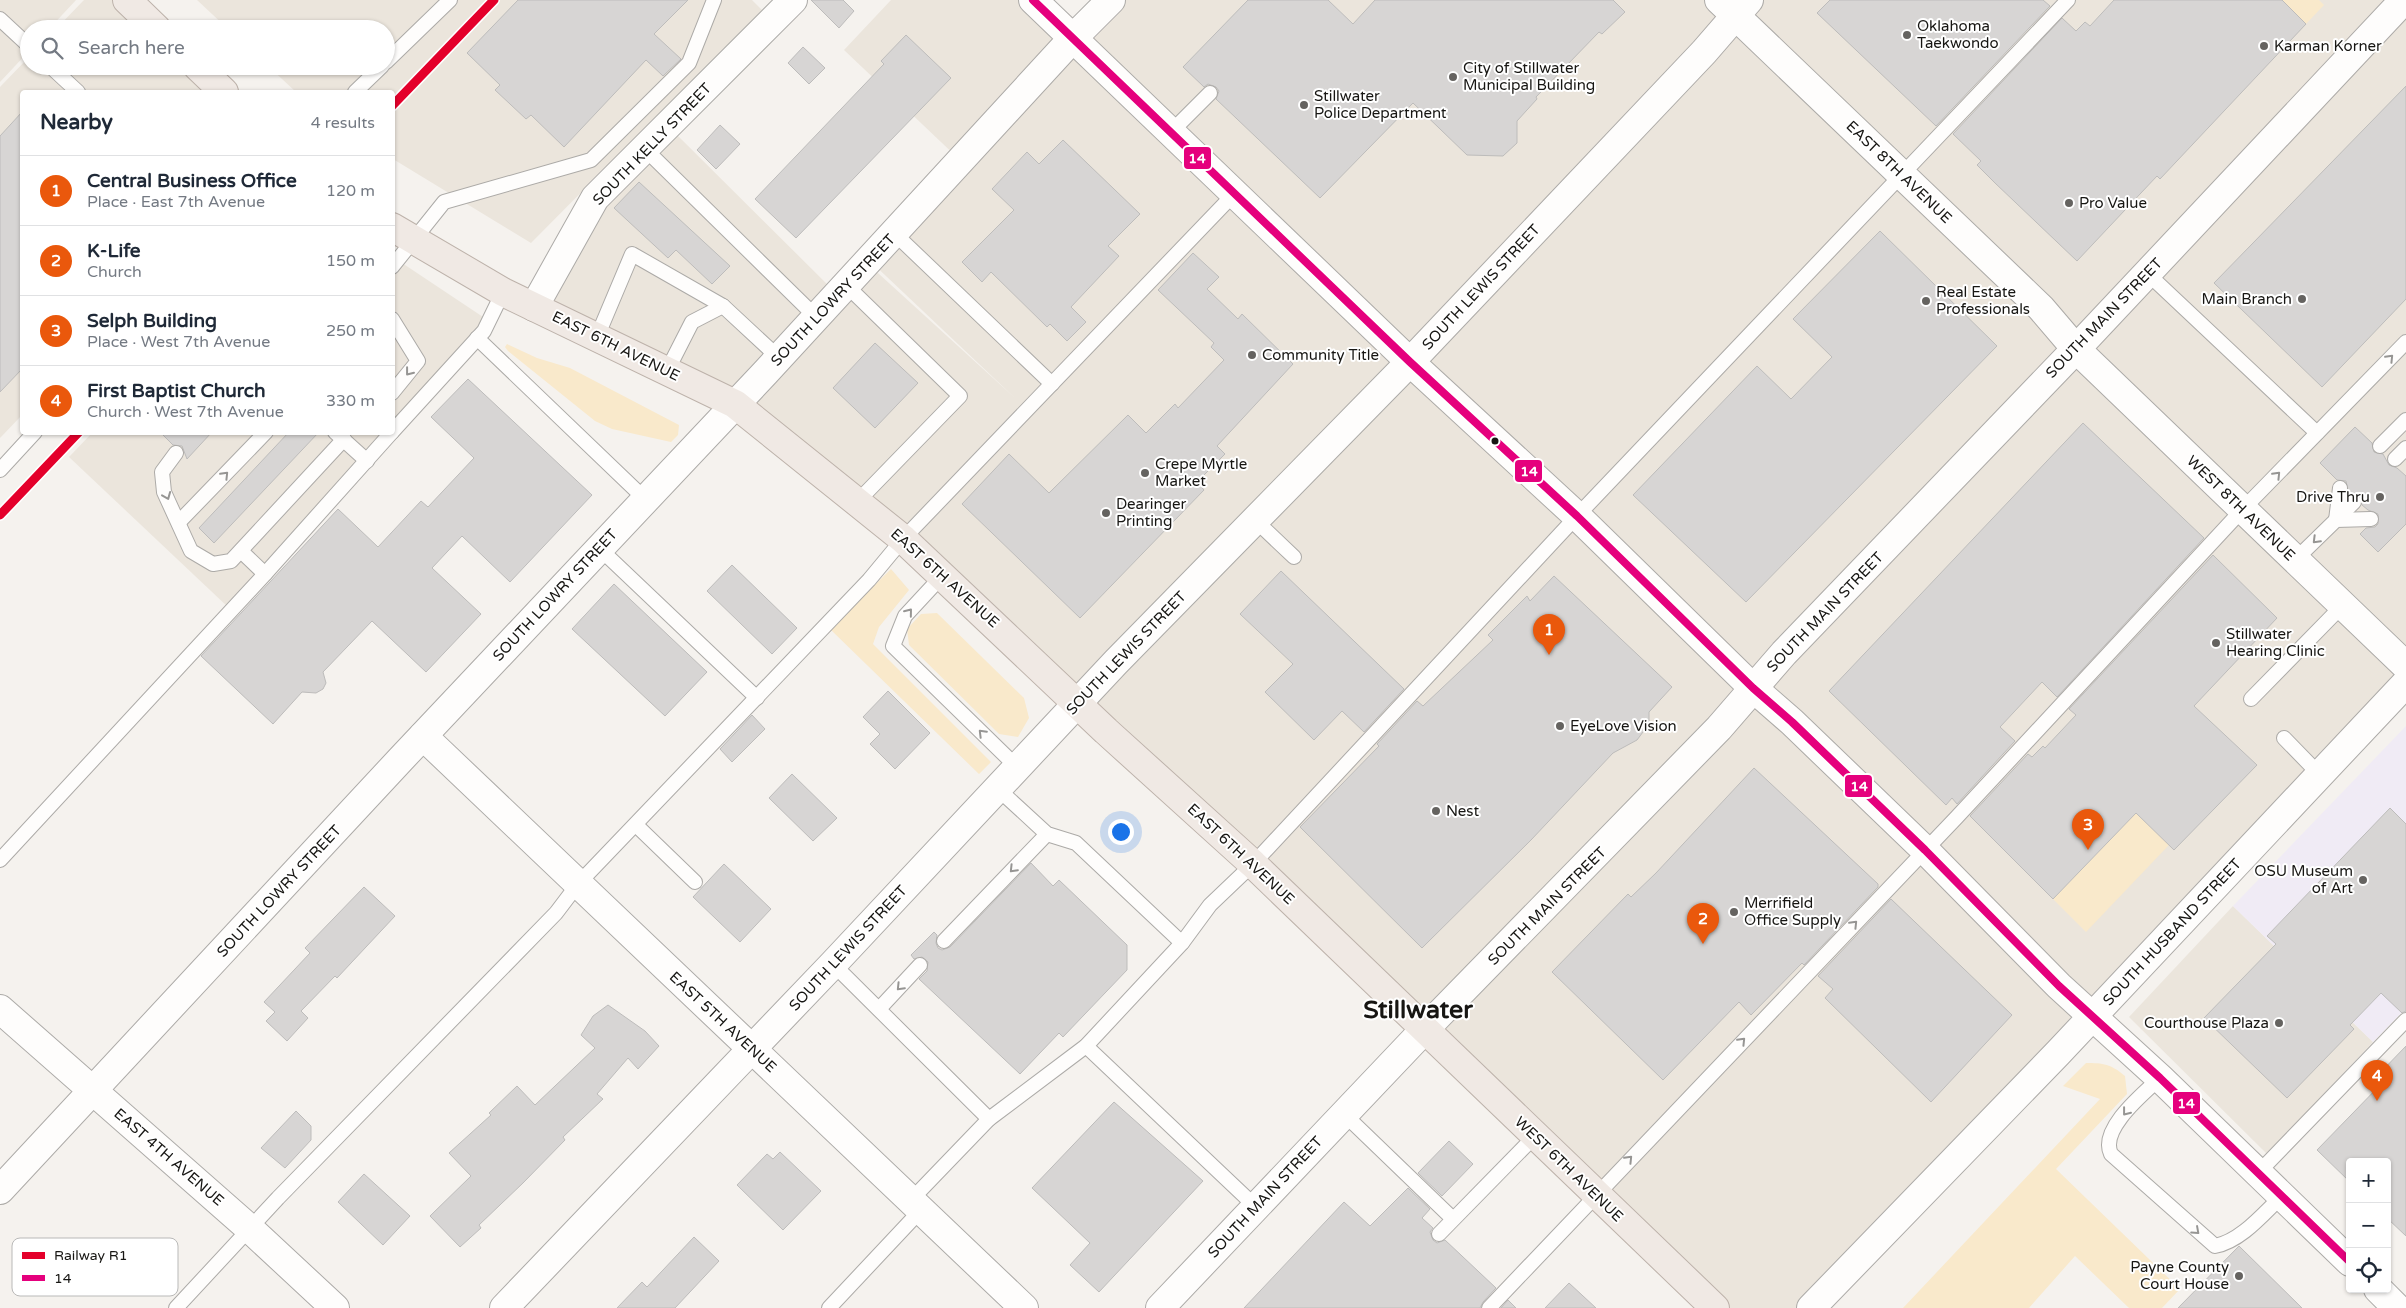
<!DOCTYPE html>
<html lang="en">
<head>
<meta charset="utf-8">
<style>
  body { margin:0; font-family:"Varela Round",sans-serif; background:#f6f6f7; color:#1f2937 }
  .controls { position:absolute; right:15px; bottom:15px; display:grid; overflow:hidden; border-radius:5px; box-shadow:0 1px 4px #0004 }
  .controls button { width:45px; height:45px; display:grid; place-items:center; padding:0; border:0; border-bottom:1px solid #e0e1e3; background:#fff; color:#1f2937; font:25px sans-serif }
  .you { position:absolute; left:1120px; top:831px; width:18px; height:18px; margin:-12px; border:4px solid #fff; border-radius:50%; background:#1a73e8; box-shadow:0 0 0 8px #1a73e833 }
  .badge { display:grid; place-items:center; width:32px; height:32px; border-radius:50%; background:#ea580c; color:#fff; font-size:16px; font-weight:700 }
  .pin { position:absolute; translate:-50% -41px; filter:drop-shadow(0 1px 2px #0008) }
  .pin::after { content:''; position:absolute; top:26px; width:18px; height:15px; background:inherit; clip-path:polygon(0 0,100% 0,50% 100%) }
  .list { margin:0; padding:0; list-style:none }
  h2 { display:flex; justify-content:space-between; align-items:center; height:65px; margin:0; padding:0 20px; font-size:21px }
  h2 small { font-size:16px; font-weight:400; color:#747a83 }
  .list li { display:grid; grid-template-columns:32px 1fr auto; gap:15px; align-items:center; box-sizing:border-box; height:70px; padding:0 20px; border-top:1px solid #e0e1e3 }
  .list b { display:block; font-size:19px; white-space:nowrap }
  .list p { margin:0; font-size:16px; white-space:nowrap; color:#747a83 }
  .list em { font-size:16px; font-style:normal; color:#747a83 }
  .icon { flex:none; width:28px; height:28px; fill:none; stroke:currentColor; stroke-width:2; stroke-linecap:round; stroke-linejoin:round }
  .map { position:relative; flex:none; width:2406px; height:1308px; overflow:hidden }
  .search { position:absolute; background:#fff; box-shadow:0 1px 4px #0004; left:20px; top:20px; width:375px; height:55px; display:flex; align-items:center; gap:12px; box-sizing:border-box; padding:0 18px; border-radius:28px; color:#747a83; font-size:19px }
  .panel { position:absolute; background:#fff; box-shadow:0 1px 4px #0004; left:20px; top:90px; width:375px; height:345px; border-radius:5px }
  .map>svg:first-child { display:block }
  .built { fill:#ebe5dc }
  .education { fill:#f0ebf5 }
  .green { fill:#f9e9cb }
  .building { fill:#d7d5d4; stroke:#bdbcbb }
  .lines { fill:none; stroke-linecap:round; stroke-linejoin:round }
  .service-casing { stroke:#acaaa7; stroke-width:16 }
  .minor-casing { stroke:#acaaa7; stroke-width:30 }
  .secondary-casing { stroke:#acaaa7; stroke-width:30 }
  .trunk-casing { stroke:#bdb2aa; stroke-width:30 }
  .service { stroke:#fefdfc; stroke-width:14 }
  .minor { stroke:#fefdfc; stroke-width:28 }
  .secondary { stroke:#fefdfc; stroke-width:28 }
  .trunk { stroke:#f0e9e4; stroke-width:28 }
  .bus-1-casing { stroke:#fff; stroke-width:11 }
  .bus-1 { stroke:#e5007d; stroke-width:8 }
  .rail-1-casing { stroke:#fff; stroke-width:12 }
  .rail-1 { stroke:#e4002b; stroke-width:9 }
  .oneway { stroke:#969593 }
  .poi-dot { fill:#656360; stroke:#fff; stroke-width:2 }
  .bus-dot { fill:#171613; stroke:#fff; stroke-width:2 }
  .labels { text-anchor:middle; dominant-baseline:central; stroke-width:4; stroke-linejoin:round; paint-order:stroke }
  .poi-label { font-size:15px; fill:#171613; stroke:#fff; text-anchor:start }
  .street-label { font-size:15px; fill:#171613; stroke:#fff }
  .town-label { font-size:25px; font-weight:bold; fill:#171613; stroke:#fff }
  .key { fill:#fff; stroke:#b9b9b8; stroke-width:1 }
  .key-label { font-size:14px; fill:#171613 }
  .line-badge { stroke:#fff; stroke-width:2 }
  .badge-label { font-size:14px; text-anchor:middle; font-weight:bold; fill:#fff }
</style>
</head>
<body>
<div class="map">
<svg width="2406" height="1308" viewBox="0 0 2406 1308">
  <rect width="100%" height="100%" fill="#f5f2ee"/>
  <g class="built">
    <path d="M0 0H76L49 29H29V51L0 82Z"/>
    <path d="M84 0H124L154 29H56Z"/>
    <path d="M197 0H752L762 10 531 243 393 159 392 92H296L268 66H386V29H228Z"/>
    <path d="M891 0H1031L1235 194 1074 40 1112 0H2406V691L1820 1308H1711L739 404 537 306 598 200 670 128 837 294 867 263 1015 398 868 259 961 161 844 50Z"/>
    <path d="M29 57V66H193L220 92H22V325L0 303V87Z"/>
    <path d="M393 257 489 321 393 428Z"/>
    <path d="M0 305 22 327V415L0 438Z"/>
    <path d="M92 433H388L229 608 69 457Z"/>
    <path d="M2233 906 2373 1042 2267 1154 2129 1017Z"/>
  </g>
  <path class="education" d="M2406 726V1008L2373 1042 2233 906Z"/>
  <g class="green">
    <path d="M2282 0H2319L2324 5 2306 24Z"/>
    <path d="M507 344 537 358 570 368 679 425 678 435 671 442 612 429 595 421 508 351 505 347Z"/>
    <path d="M891 569 909 590 879 627 873 644 991 762 979 774 830 629Z"/>
    <path d="M937 613 1024 698 1029 718 1018 737 999 734 909 645 907 629 921 614Z"/>
    <path d="M2136 813 2169 845 2086 932 2053 899Z"/>
    <path d="M2086 1063C2103 1063 2111 1064 2125 1076L2127 1094 2056 1169 2180 1289 2162 1308H2129L2075 1256 2029 1308H1903L2100 1099 2063 1086Z"/>
  </g>
  <g class="building">
    <path d="M518 0H688L654 34 681 59 663 76 646 60 564 147 531 115 526 119 495 90 500 85 467 53Z"/>
    <path d="M811 0H843L854 11 839 28Z"/>
    <path d="M1248 0H1328L1353 24 1375 0H1613L1625 12 1602 34 1599 32 1536 97 1537 99 1517 121V143L1503 156 1467 155 1413 103 1320 198 1216 99 1219 91 1216 87 1208 84 1204 87 1183 67Z"/>
    <path d="M1830 0H2043L2050 6 1936 126 1817 13Z"/>
    <path d="M2114 0H2282L2306 24 2160 179 2157 176 2077 261 1995 183 1977 165 1981 161 1953 134 2062 18 2076 31 2085 22 2090 26Z"/>
    <path d="M906 35 951 78 796 238 755 199 884 64 881 61Z"/>
    <path d="M803 47 825 68 809 84 788 63Z"/>
    <path d="M2406 86V299L2322 387 2214 283Z"/>
    <path d="M22 112V369L0 392V136Z"/>
    <path d="M720 125 740 144 716 169 697 150Z"/>
    <path d="M1063 140 1140 214 1108 246 1119 256 1071 307 1086 322 1067 341 1050 324 1047 327 991 272 982 282 962 262 1014 210 992 189 1027 152 1039 164Z"/>
    <path d="M639 182 730 266 712 284 676 250 668 258 614 208Z"/>
    <path d="M1880 231 1997 346 1746 602 1633 495 1757 366 1791 399 1832 357 1793 319Z"/>
    <path d="M1193 253 1219 277 1207 289 1238 319 1242 314 1293 364 1217 446 1225 454 1197 482 1204 490 1080 618 962 504 1009 454 1049 493 1128 415 1146 433 1175 404 1178 408 1224 360 1211 347 1214 343 1158 290Z"/>
    <path d="M875 343 918 383 875 428 833 388Z"/>
    <path d="M468 379 592 495 510 582 462 536 432 568 481 614 426 672 372 621 323 672 326 683 323 689 316 693 302 692 273 724 201 656 338 509 378 547 421 501 428 507 474 458 431 417Z"/>
    <path d="M2083 423 2204 538 2057 697 2042 682 2000 727 2015 741 1957 804 1952 798 1946 805 1829 691Z"/>
    <path d="M2355 427 2372 443 2374 452 2383 454 2389 465 2397 468 2406 476V524L2378 552 2360 534 2366 528 2375 527 2378 524V514L2368 510 2362 505 2360 496 2348 491 2346 481 2337 480 2320 463Z"/>
    <path d="M160 432H212L187 459 182 446 173 445Z"/>
    <path d="M289 432H319L214 543 199 528Z"/>
    <path d="M2213 555 2277 618 2194 706 2257 765 2174 850 2136 813 2053 899 1970 816 2028 754 2032 757 2043 746 2045 748 2076 715 2069 709Z"/>
    <path d="M732 565 797 628 772 654 707 591Z"/>
    <path d="M1281 571 1404 689 1364 732 1342 711 1314 740 1265 692 1293 664 1240 614Z"/>
    <path d="M1554 576 1672 687 1649 712V724L1637 740 1613 753 1531 840 1422 948 1300 827 1379 746 1377 744 1417 701 1423 706 1493 640 1488 635 1527 596 1530 601Z"/>
    <path d="M614 584 707 672 665 716 572 629Z"/>
    <path d="M888 691 930 733 895 769 870 744 880 734 863 717Z"/>
    <path d="M752 715 765 729 732 762 720 749Z"/>
    <path d="M1754 768 1878 884V887L1804 965 1802 963 1751 1015 1739 1002 1663 1080 1552 972 1628 894 1631 897 1656 873Z"/>
    <path d="M792 774 837 818 813 841 769 798Z"/>
    <path d="M2390 808 2406 824V1011L2402 1013 2381 993 2350 1025 2354 1029 2287 1098 2204 1018 2276 944 2267 936Z"/>
    <path d="M1031 863 1053 886 1059 880 1127 945V970L1063 1037 1059 1033 1020 1074 919 979 927 971 928 962 922 957 914 959 911 955 934 932 937 935 936 943 938 948 942 950 950 947Z"/>
    <path d="M724 864 771 909 740 942 693 897Z"/>
    <path d="M364 887 395 916 337 978 335 976 301 1011 308 1018 287 1041 266 1021 275 1012 264 1002 310 953 305 948Z"/>
    <path d="M1891 899 2012 1015 1931 1102 1825 998 1833 989 1818 976Z"/>
    <path d="M608 1005 645 1031 659 1046 638 1069 628 1058 597 1094 603 1099 563 1137 565 1140 523 1183 479 1225 481 1228 460 1247 430 1216 471 1176 449 1153 491 1115 489 1113 517 1086 535 1105 595 1048 581 1035 593 1016Z"/>
    <path d="M2406 1046V1236L2387 1218V1162H2350V1182L2317 1150 2385 1080 2379 1074Z"/>
    <path d="M1114 1102 1203 1181 1099 1292 1070 1265 1090 1243 1032 1188Z"/>
    <path d="M296 1111 311 1126V1140L285 1168 261 1148Z"/>
    <path d="M1449 1141 1473 1164 1442 1196 1418 1173Z"/>
    <path d="M780 1152 821 1191 783 1230 737 1185 767 1154 773 1159Z"/>
    <path d="M364 1174 410 1216 383 1245 338 1202Z"/>
    <path d="M1408 1188 1430 1209 1422 1218 1433 1228 1430 1232 1433 1240 1437 1243 1445 1240 1496 1288 1483 1302 1480 1308H1244L1344 1202 1370 1226Z"/>
    <path d="M694 1237 719 1261 675 1308H617L642 1282 647 1287Z"/>
    <path d="M2239 1246 2302 1308H2178Z"/>
    <path d="M1569 1283 1596 1308H1545Z"/>
    <path d="M1508 1300 1516 1308H1501Z"/>
  </g>
  <g class="lines">
    <g class="service-casing">
      <g id="service">
        <path d="M0 19 29 46"/>
        <path d="M386 62 450 0"/>
        <path d="M50 66 78 92"/>
        <path d="M355 92 382 66"/>
        <path d="M1171 132 1210 93"/>
        <path d="M645 149 816 317"/>
        <path d="M894 233 1052 384"/>
        <path d="M392 267 444 202 591 160 689 63 714 0"/>
        <path d="M2147 273 2317 433"/>
        <path d="M846 285 960 396 857 502"/>
        <path d="M392 319 418 361 392 393"/>
        <path d="M597 337 632 254 723 306 779 358"/>
        <path d="M477 338 645 499"/>
        <path d="M667 371 692 322 723 306"/>
        <path d="M335 432 367 461"/>
        <path d="M392 432 484 331 503 292"/>
        <path d="M2380 446 2406 420"/>
        <path d="M176 453 162 472 164 492 191 551 213 564 231 561 344 439"/>
        <path d="M2395 459 2406 448"/>
        <path d="M0 470 35 432"/>
        <path d="M1255 520 1294 557"/>
        <path d="M2336 520 2340 488"/>
        <path d="M2336 520 2354 502"/>
        <path d="M179 522 266 432"/>
        <path d="M599 548 757 698"/>
        <path d="M241 551 265 574"/>
        <path d="M2295 560 2336 520 2371 519"/>
        <path d="M943 575 905 616 893 646 1017 767"/>
        <path d="M2251 699 2342 606"/>
        <path d="M2284 738 2321 776"/>
        <path d="M997 788 1047 834 1076 843 1182 943"/>
        <path d="M636 825 695 882"/>
        <path d="M0 860 265 574 392 432"/>
        <path d="M944 941 1047 834"/>
        <path d="M833 964 989 1119"/>
        <path d="M879 1009 920 965"/>
        <path d="M1086 1046 1256 1207"/>
        <path d="M2160 1078C2144 1093 2099 1129 2111 1154L2215 1246C2241 1241 2263 1214 2282 1196"/>
        <path d="M1344 1114 1453 1219"/>
        <path d="M2258 1173 2406 1020"/>
        <path d="M911 1200 989 1119 1086 1046 1182 943 1210 905 1253 864 1577 516 2068 0"/>
        <path d="M1439 1234 1535 1136"/>
        <path d="M176 1308 278 1198 556 913 578 884 869 580 903 539 1235 193"/>
        <path d="M829 1308 921 1210"/>
        <path d="M1489 1308 1956 818 2243 509 2406 342"/>
      </g>
    </g>
    <g class="minor-casing">
      <g id="minor">
        <path d="M1033 0 1410 362 1577 516 1753 688 1792 722 1925 850 2059 986 2160 1078 2350 1262"/>
        <path d="M1719 0 2041 308 2076 349 2406 666"/>
        <path d="M534 307 595 198 793 0"/>
        <path d="M423 736 1024 1308"/>
        <path d="M0 1009 249 1228 335 1308"/>
        <path d="M0 1190 401 759 765 373 1073 38 1111 0"/>
        <path d="M2378 1289 2397 1308"/>
        <path d="M504 1308 833 964 1116 662 1410 362 1704 52 1749 0"/>
        <path d="M1811 1308 2058 1053 2406 683"/>
      </g>
    </g>
    <g class="secondary-casing">
      <path id="secondary" d="M1160 1308 1424 1030 1719 728 1784 653 2076 349 2404 0"/>
    </g>
    <g class="trunk-casing">
      <g id="trunk">
        <path d="M127 0 157 29"/>
        <path d="M197 66 224 92"/>
        <path d="M392 227 503 292 735 404 903 539 1106 731 1253 864 1715 1308"/>
      </g>
    </g>
    <use href="#service" class="service"/>
    <use href="#minor" class="minor"/>
    <use href="#secondary" class="secondary"/>
    <use href="#trunk" class="trunk"/>
    <g class="bus-1-casing">
      <path id="bus-1" d="M1033 0 1410 362 1577 516 1753 688 1792 722 1925 850 2059 986 2160 1078 2350 1262"/>
    </g>
    <use href="#bus-1" class="bus-1"/>
    <g class="rail-1-casing">
      <g id="rail-1">
        <path d="M392 106 494 0"/>
        <path d="M0 515 79 432"/>
      </g>
    </g>
    <use href="#rail-1" class="rail-1"/>
  </g>
  <defs><path id="oneway-chevron" d="M-2-3.5L2.5 0L-2 3.5" fill="none" stroke-width="1.6" stroke-linecap="round" stroke-linejoin="round" transform="scale(1.25)"/></defs>
  <g class="oneway">
    <use href="#oneway-chevron" transform="translate(2390 358) rotate(-46)"/>
    <use href="#oneway-chevron" transform="translate(409 372) rotate(128)"/>
    <use href="#oneway-chevron" transform="translate(225 475) rotate(-46)"/>
    <use href="#oneway-chevron" transform="translate(2277 475) rotate(-46)"/>
    <use href="#oneway-chevron" transform="translate(167 496) rotate(68)"/>
    <use href="#oneway-chevron" transform="translate(2316 540) rotate(135)"/>
    <use href="#oneway-chevron" transform="translate(909 612) rotate(-51)"/>
    <use href="#oneway-chevron" transform="translate(982 733) rotate(-135)"/>
    <use href="#oneway-chevron" transform="translate(1013 869) rotate(134)"/>
    <use href="#oneway-chevron" transform="translate(1854 924) rotate(-46)"/>
    <use href="#oneway-chevron" transform="translate(900 987) rotate(134)"/>
    <use href="#oneway-chevron" transform="translate(1742 1041) rotate(-46)"/>
    <use href="#oneway-chevron" transform="translate(2126 1112) rotate(128)"/>
    <use href="#oneway-chevron" transform="translate(1629 1159) rotate(-46)"/>
    <use href="#oneway-chevron" transform="translate(2196 1231) rotate(42)"/>
  </g>
  <g class="poi-dot">
    <circle cx="1907" cy="35" r="5"/>
    <circle cx="2264" cy="46" r="5"/>
    <circle cx="1453" cy="77" r="5"/>
    <circle cx="1304" cy="105" r="5"/>
    <circle cx="2069" cy="203" r="5"/>
    <circle cx="2302" cy="299" r="5"/>
    <circle cx="1926" cy="301" r="5"/>
    <circle cx="1252" cy="355" r="5"/>
    <circle cx="1145" cy="473" r="5"/>
    <circle cx="2380" cy="497" r="5"/>
    <circle cx="1106" cy="513" r="5"/>
    <circle cx="2216" cy="643" r="5"/>
    <circle cx="1560" cy="726" r="5"/>
    <circle cx="1436" cy="811" r="5"/>
    <circle cx="2363" cy="880" r="5"/>
    <circle cx="1734" cy="912" r="5"/>
    <circle cx="2279" cy="1023" r="5"/>
    <circle cx="2239" cy="1276" r="5"/>
  </g>
  <circle class="bus-dot" cx="1495" cy="441" r="4.5"/>
  <g class="labels">
    <g class="poi-label">
      <text x="1917" y="26">Oklahoma<tspan x="1917" dy="17">Taekwondo</tspan></text>
      <text x="2274" y="46">Karman Korner</text>
      <text x="1463" y="68">City of Stillwater<tspan x="1463" dy="17">Municipal Building</tspan></text>
      <text x="1314" y="96">Stillwater<tspan x="1314" dy="17">Police Department</tspan></text>
      <text x="2079" y="203">Pro Value</text>
      <text x="1936" y="292">Real Estate<tspan x="1936" dy="17">Professionals</tspan></text>
      <text x="2292" y="299" text-anchor="end">Main Branch</text>
      <text x="1262" y="355">Community Title</text>
      <text x="1155" y="464">Crepe Myrtle<tspan x="1155" dy="17">Market</tspan></text>
      <text x="2370" y="497" text-anchor="end">Drive Thru</text>
      <text x="1116" y="504">Dearinger<tspan x="1116" dy="17">Printing</tspan></text>
      <text x="2226" y="634">Stillwater<tspan x="2226" dy="17">Hearing Clinic</tspan></text>
      <text x="1570" y="726">EyeLove Vision</text>
      <text x="1446" y="811">Nest</text>
      <text x="2353" y="871" text-anchor="end">OSU Museum<tspan x="2353" dy="17">of Art</tspan></text>
      <text x="1744" y="903">Merrifield<tspan x="1744" dy="17">Office Supply</tspan></text>
      <text x="2269" y="1023" text-anchor="end">Courthouse Plaza</text>
      <text x="2229" y="1267" text-anchor="end">Payne County<tspan x="2229" dy="17">Court House</tspan></text>
    </g>
    <g class="street-label">
      <text transform="translate(652 144) rotate(-46)">SOUTH KELLY STREET</text>
      <text transform="translate(1899 172) rotate(44)">EAST 8TH AVENUE</text>
      <text transform="translate(1481 287) rotate(-47)">SOUTH LEWIS STREET</text>
      <text transform="translate(833 300) rotate(-47)">SOUTH LOWRY STREET</text>
      <text transform="translate(2104 318) rotate(-46)">SOUTH MAIN STREET</text>
      <text transform="translate(616 346) rotate(26)">EAST 6TH AVENUE</text>
      <text transform="translate(2241 508) rotate(44)">WEST 8TH AVENUE</text>
      <text transform="translate(945 578) rotate(42)">EAST 6TH AVENUE</text>
      <text transform="translate(555 595) rotate(-47)">SOUTH LOWRY STREET</text>
      <text transform="translate(1825 612) rotate(-46)">SOUTH MAIN STREET</text>
      <text transform="translate(1126 653) rotate(-46)">SOUTH LEWIS STREET</text>
      <text transform="translate(1241 854) rotate(43)">EAST 6TH AVENUE</text>
      <text transform="translate(279 891) rotate(-47)">SOUTH LOWRY STREET</text>
      <text transform="translate(1547 906) rotate(-45)">SOUTH MAIN STREET</text>
      <text transform="translate(2172 932) rotate(-47)">SOUTH HUSBAND STREET</text>
      <text transform="translate(848 948) rotate(-47)">SOUTH LEWIS STREET</text>
      <text transform="translate(723 1022) rotate(43)">EAST 5TH AVENUE</text>
      <text transform="translate(169 1157) rotate(41)">EAST 4TH AVENUE</text>
      <text transform="translate(1569 1169) rotate(44)">WEST 6TH AVENUE</text>
      <text transform="translate(1265 1197) rotate(-47)">SOUTH MAIN STREET</text>
    </g>
    <g class="town-label">
      <text x="1418" y="1010">Stillwater</text>
    </g>
  </g>
  <rect x="12" y="1238" width="166" height="58" rx="8" class="key"/>
  <rect x="22" y="1252" width="23" height="7" fill="#e4002b"/>
  <rect x="22" y="1275" width="23" height="6" fill="#e5007d"/>
  <g class="key-label">
    <text x="54" y="1260">Railway R1</text>
    <text x="54" y="1283">14</text>
  </g>
  <g class="line-badge">
    <rect x="1183" y="146" width="29" height="24" rx="5" fill="#e5007d"/>
    <rect x="1514" y="459" width="29" height="24" rx="5" fill="#e5007d"/>
    <rect x="1844" y="774" width="29" height="24" rx="5" fill="#e5007d"/>
    <rect x="2172" y="1091" width="29" height="24" rx="5" fill="#e5007d"/>
  </g>
  <g class="badge-label">
    <text x="1197" y="163">14</text>
    <text x="1529" y="476">14</text>
    <text x="1859" y="791">14</text>
    <text x="2186" y="1108">14</text>
  </g>
</svg>
<div class="controls">
<button>+</button>
<button>−</button>
<button><svg class="icon" aria-label="locate" viewBox="0 0 24 24"><circle cx="12" cy="12" r="6"/><path d="M12 2v4M12 18v4M2 12h4M18 12h4"/></svg></button>
</div>
<div class="you"></div>
<div class="pin badge" style="left:1549px;top:655px">1</div>
<div class="pin badge" style="left:1703px;top:944px">2</div>
<div class="pin badge" style="left:2088px;top:850px">3</div>
<div class="pin badge" style="left:2377px;top:1101px">4</div>
<div class="search"><svg class="icon" aria-label="search" viewBox="0 0 24 24"><circle cx="10" cy="10" r="6"/><path d="M15 15l6 6"/></svg>Search here</div>
<section class="panel">
<h2>Nearby<small>4 results</small></h2>
<ul class="list">
<li><span class="badge">1</span><div><b>Central Business Office</b><p>Place · East 7th Avenue</p></div><em>120 m</em></li>
<li><span class="badge">2</span><div><b>K-Life</b><p>Church</p></div><em>150 m</em></li>
<li><span class="badge">3</span><div><b>Selph Building</b><p>Place · West 7th Avenue</p></div><em>250 m</em></li>
<li><span class="badge">4</span><div><b>First Baptist Church</b><p>Church · West 7th Avenue</p></div><em>330 m</em></li>
</ul>
</section>
</div>
</body>
</html>
